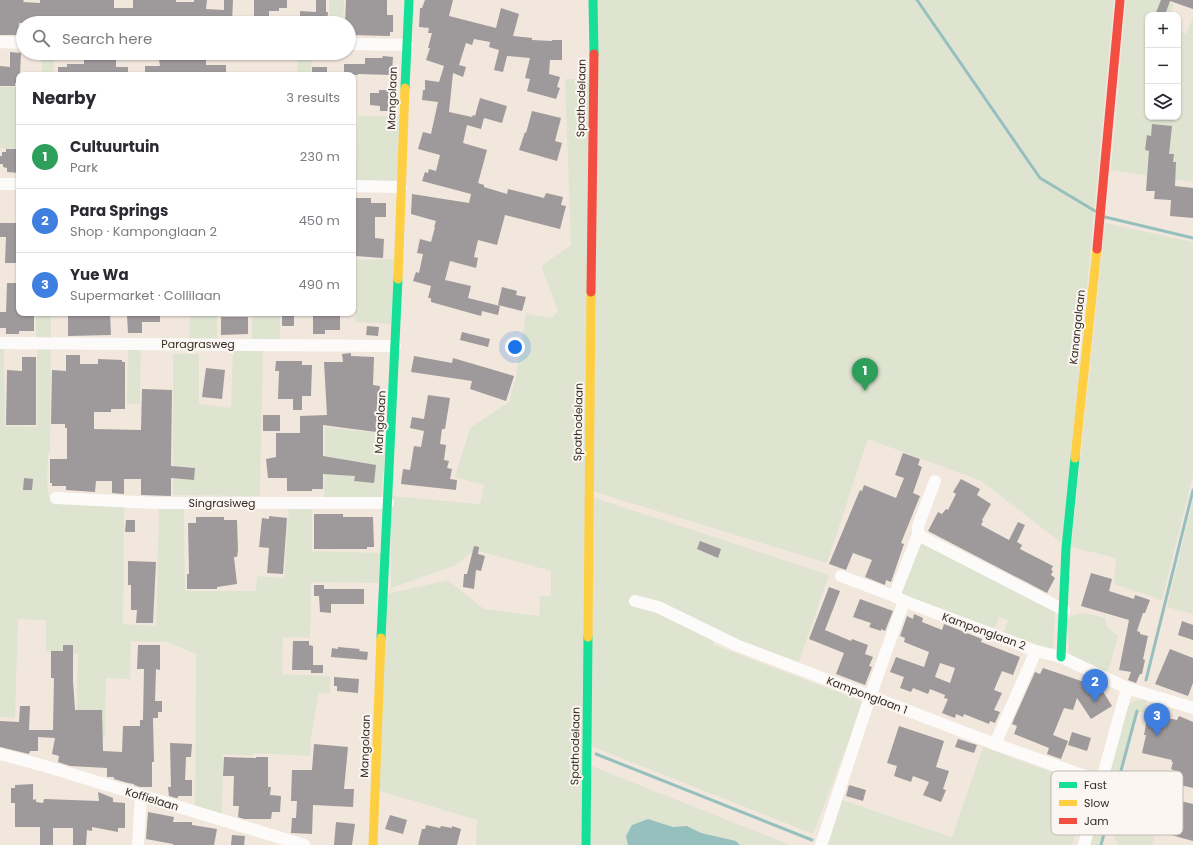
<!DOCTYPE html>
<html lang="en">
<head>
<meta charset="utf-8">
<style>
  body { margin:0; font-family:Poppins,sans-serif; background:#f2f2f3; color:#2b2b33 }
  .controls { position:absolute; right:12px; top:12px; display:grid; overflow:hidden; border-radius:8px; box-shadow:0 1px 3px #0004 }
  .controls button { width:36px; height:36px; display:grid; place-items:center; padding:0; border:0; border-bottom:1px solid #e1e1e2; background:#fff; color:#2b2b33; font:20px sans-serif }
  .you { position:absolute; left:515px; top:347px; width:14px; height:14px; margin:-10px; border:3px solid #fff; border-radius:50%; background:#1a73e8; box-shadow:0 0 0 6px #1a73e833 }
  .badge { display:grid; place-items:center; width:26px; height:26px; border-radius:50%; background:#db2777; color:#fff; font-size:13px; font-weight:700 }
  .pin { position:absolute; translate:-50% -33px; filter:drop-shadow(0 1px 2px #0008) }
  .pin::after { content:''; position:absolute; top:21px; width:14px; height:12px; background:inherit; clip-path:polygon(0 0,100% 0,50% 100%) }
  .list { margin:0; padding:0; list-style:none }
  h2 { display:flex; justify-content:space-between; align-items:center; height:52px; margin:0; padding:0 16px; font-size:17px }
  h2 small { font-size:13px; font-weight:400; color:#7c7c81 }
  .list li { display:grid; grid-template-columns:26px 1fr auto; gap:12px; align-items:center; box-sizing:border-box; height:64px; padding:0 16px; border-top:1px solid #e1e1e2 }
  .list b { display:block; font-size:15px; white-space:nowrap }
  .list p { margin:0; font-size:13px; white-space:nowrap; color:#7c7c81 }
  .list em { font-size:13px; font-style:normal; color:#7c7c81 }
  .icon { flex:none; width:22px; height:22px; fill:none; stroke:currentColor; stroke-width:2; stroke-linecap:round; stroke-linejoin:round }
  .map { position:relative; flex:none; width:1193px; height:845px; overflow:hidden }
  .search { position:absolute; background:#fff; box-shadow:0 1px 3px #0004; left:16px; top:16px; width:340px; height:44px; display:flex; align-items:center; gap:10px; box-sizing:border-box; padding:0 14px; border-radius:22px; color:#7c7c81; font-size:15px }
  .panel { position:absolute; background:#fff; box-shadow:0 1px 3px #0004; left:16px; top:72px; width:340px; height:244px; border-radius:8px }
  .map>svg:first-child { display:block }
  .green { fill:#dfe4d1 }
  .water { fill:#96c0be }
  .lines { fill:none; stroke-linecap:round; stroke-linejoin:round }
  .stream { stroke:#96c0be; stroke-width:3 }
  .building { fill:#9e999a; fill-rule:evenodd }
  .street { stroke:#fdfbfa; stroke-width:12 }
  .fast { stroke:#16e098; stroke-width:9 }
  .slow { stroke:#ffcf43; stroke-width:9 }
  .jam { stroke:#f24e42; stroke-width:9 }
  .labels { text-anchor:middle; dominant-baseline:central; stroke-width:4; stroke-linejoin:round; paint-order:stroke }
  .street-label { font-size:11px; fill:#352b23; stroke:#fcf6f2 }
  .key { fill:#fcf6f2; stroke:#c0b9b4; stroke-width:1 }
  .key-label { font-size:11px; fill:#352b23 }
</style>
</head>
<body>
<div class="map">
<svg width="1193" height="845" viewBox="0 0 1193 845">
  <rect width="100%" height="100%" fill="#f2e7dd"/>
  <g class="green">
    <path d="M329 0H344L343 23H329Z"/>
    <path d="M595 0H1114L1063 544 981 481 868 439 827 563 592 491Z"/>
    <path d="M1126 0H1161L1173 4 1171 15H1148V117H1178V31L1186 34 1193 18V182L1111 170Z"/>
    <path d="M42 53H54L53 75H42Z"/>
    <path d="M297 53H312L311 75H297Z"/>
    <path d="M565 79 591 80 582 845H476L477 820 377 790 387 594 448 580 484 609 539 616 540 596H551V571L475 550 454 566 391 588V496L480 504 484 485 455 477 470 428 509 402 516 377 526 313 552 318 558 311 541 266 571 245Z"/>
    <path d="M0 87H19V149L0 148Z"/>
    <path d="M358 116H401L398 182H356Z"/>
    <path d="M1105 223 1193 242V476L1162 600 1114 584 1116 558 1071 547Z"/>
    <path d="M395 259 391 324 355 322V260Z"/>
    <rect x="36" y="313" width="15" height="26"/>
    <path d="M190 313H217V341H189Z"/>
    <rect x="252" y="313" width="28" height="28"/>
    <path d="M0 347H4L5 426 37 427V348H51L50 453 48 454 47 483 50 500 124 505 123 624 156 626 159 506 184 505 185 591H256L257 576 284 578 289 506H312V551L382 553 380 583 311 582 310 638 283 637 282 674 330 676V694L319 692 311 738 310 756 253 753V756L223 754 222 814 195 807 196 654 167 642 131 641 130 679 106 678 105 738 76 737 78 654 46 652V620L18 619 15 718 0 717Z"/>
    <path d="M233 347H263L260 496 173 495V354H199V404L231 408Z"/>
    <path d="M128 349H141L140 404H127Z"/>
    <path d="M325 427 387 434 381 497 324 499Z"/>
    <path d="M592 497 829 575 799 662 738 642 659 612 711 637 714 645 864 702 813 834 591 746Z"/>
    <path d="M1193 500V614L1167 607Z"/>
    <path d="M923 542 1055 610 1053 647 1049 650 1003 634 1008 620 999 617 993 632 903 597 901 592 917 546Z"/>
    <path d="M1085 613 1106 618V626L1118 636 1110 666 1107 671H1102L1069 655 1067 619 1075 614Z"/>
    <path d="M1143 699 1147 700 1145 712H1137L1101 845H1089L1125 709C1130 703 1134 700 1143 699Z"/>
    <path d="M983 747 1090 786 1072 845H828L842 800 952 837Z"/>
    <path d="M589 765 790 845H589Z"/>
    <path d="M1138 786 1162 800 1152 845H1118L1109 828 1118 795Z"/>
  </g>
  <path class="water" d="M648 819 673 827 687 826 701 833 736 841 740 845H628L626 836 632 825Z"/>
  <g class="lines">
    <g class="stream">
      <path d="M917 0 1040 178 1095 211"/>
      <path d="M1105 217 1193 238"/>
      <path d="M1146 680 1193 490"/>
      <path d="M596 754 812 840"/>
      <path d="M1101 845 1137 711"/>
    </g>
  </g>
  <g class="building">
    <path d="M0 0H24L23 2 40 3V0H114V8H133V0H176V2H194V0H207L206 9 224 10V0H233L232 23H193V19H176V23H56V22L37 21V23H19L18 35H0Z"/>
    <path d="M254 0H287V8H279V11H269V16H254Z"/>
    <path d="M316 0H326V12H328L327 23H300V11L316 12Z"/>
    <path d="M346 0H387V15H393V32H390V36L349 35V23H345Z"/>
    <path d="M425 0H453L449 16 496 28 501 8 519 14 513 36 532 38V40L552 41V40H562V60H550L549 74 560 77 557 87 560 88 556 99 527 91 530 79 525 78 530 58 507 56 503 72 494 70 499 50 489 47 490 42 474 39 472 45 466 43 459 65 466 67 463 77 453 73 449 112 472 117 473 115 475 116 480 98 507 106 502 123 484 118 481 129 467 125 463 143 487 150 478 183 484 185V187L507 194 508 189 544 198 546 193 563 197 561 205 566 206 560 229 505 215 497 245 478 240 474 257 478 258 476 268 450 261 445 280 471 286 468 298 500 306 498 315 482 311 481 316 431 302V298H428L431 286 413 281 416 272 419 273 423 254 417 253 420 239 431 242 435 227H434L436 221 411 214 412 194 469 203 471 194 422 181 425 172 428 173 429 169 436 171 440 155 418 149 423 132 431 134 438 102 422 100 423 90H425V80L439 82 444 66 426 60 430 48H428L432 33H428L429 28 419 27 420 8H422Z"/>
    <path d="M1161 0H1193V9L1170 1 1165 15H1155Z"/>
    <path d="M10 52 21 53 20 75H19V83H15V86H0V66L10 67Z"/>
    <path d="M84 54 116 55V67H128V75H58V67H67V64H84Z"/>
    <path d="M178 54H189V60H206V65H226V75H145V66H160L159 59 178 57Z"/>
    <path d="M383 56 393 57 392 75 358 74V75H344V64H365V58H382Z"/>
    <rect x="312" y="67" width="15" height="8"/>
    <path d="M379 90H391V99H388V111H380V106L370 105V93H379Z"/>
    <path d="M532 111 561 118 555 141 562 143 557 161 519 150 525 132 526 133Z"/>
    <path d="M1152 124 1172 126 1169 154H1174L1173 162H1176L1175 186 1193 188V218L1170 216 1171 200 1154 199 1155 191H1146L1149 151 1145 150 1147 135 1151 136Z"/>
    <path d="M6 149H16V153H19V173L7 172V168L3 167V164H0V156H2V152H6Z"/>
    <path d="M356 198H371V203H386V217H375V238L384 239 383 258 355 256 356 240H353V209H356Z"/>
    <path d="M0 223H19V263H5L6 237H0Z"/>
    <path d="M7 283H19V313H34V331H19V334H6V328H0V312H6Z"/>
    <path d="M502 287 517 291 516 295 526 297 522 311 498 305Z"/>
    <path d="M68 313H110L111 335 68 336Z"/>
    <path d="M130 313H160V322H142V333H128L127 315H130Z"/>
    <rect x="282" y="313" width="12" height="13"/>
    <path d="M313 313H340V330H325V334H313Z"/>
    <path d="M221 317H248V334L221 335Z"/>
    <path d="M367 326 379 327 378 336 366 335Z"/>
    <path d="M462 332 490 339 488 347 460 340Z"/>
    <path d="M351 353V356L374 357 373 385 380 386 376 432 323 425V456L376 465 374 483 354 481 355 476 323 474V489H312V491H287V478H268L266 459 276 457V433H300V416L327 415 324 362H343L342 354Z"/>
    <path d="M66 355H80V364H98V359L122 360V362H125V409H111V412H94V429L141 430 142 389 172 390 171 466 195 468 194 480 171 478V496L141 495V479H124V494L112 493V481H96L95 492 66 490V486H52V483H50V459H67V428H65V424H51L52 370 66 371Z"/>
    <path d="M414 356 452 363 453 358 514 376 506 401 470 389 472 381 411 372Z"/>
    <path d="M22 357H36V425H6L7 370 22 371Z"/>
    <path d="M276 361H302V365H312L311 396H302V410H293V399H278L279 371H275Z"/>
    <path d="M206 368 225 370 222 399 202 397Z"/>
    <path d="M428 395 450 398 445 429H442L440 444 446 445 444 460 449 461 447 468 452 469 450 479 457 480 456 490 401 484 403 469 410 470 414 446 421 447 424 431 410 428 412 417 424 419Z"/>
    <rect x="263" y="415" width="17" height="16"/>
    <path d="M903 453 920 459 918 465 922 467 913 493 920 496 901 543 904 544 891 582 886 580 885 585 865 577 872 560 853 553 846 570 829 564 860 490 862 491 864 485 896 498 904 478 895 475Z"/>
    <path d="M24 478 33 479 32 490H23Z"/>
    <path d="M961 479 980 489 977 495 991 504 982 520 983 521 981 525 1009 540 1018 522 1025 525 1017 542 1022 545 1020 549 1053 566 1051 570 1053 571 1051 575 1055 578 1047 593 928 531 938 512 942 514 946 509 948 510 956 494 953 492Z"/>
    <path d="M314 514H343V517H373L374 547H367V549H314Z"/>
    <path d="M269 516 287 518 283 574 267 573 269 548 259 547 262 518 269 519Z"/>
    <path d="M196 517H224V520H237L238 551 237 557H234L237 584 217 587V589H187V574H189L188 523H196Z"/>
    <path d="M126 520H135V532H125Z"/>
    <path d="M700 541 721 549 718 558 697 549Z"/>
    <path d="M474 546 479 547 478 554 485 556 481 571 476 570 474 589 463 587 464 574H467Z"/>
    <path d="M128 561 156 562 153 623H136L137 610H131V585H128Z"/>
    <path d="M1091 573 1112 579 1109 591 1134 599 1135 595 1150 600 1145 613H1143L1137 631 1140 632V634L1148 636 1143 659 1145 660 1142 674H1140L1136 683 1128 680 1131 672 1119 670 1129 620 1081 606Z"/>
    <path d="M314 585H324V589H364V604H331V613L320 612 319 596H314Z"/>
    <path d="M829 587 840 591 825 630 851 641 852 639 868 645 865 654 873 657 869 666 872 667 865 685 836 674 844 653 809 639Z"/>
    <path d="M860 599 893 611 885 631 881 629V631L869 627 871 623 853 617Z"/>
    <path d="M914 614 923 618 922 622 942 630 944 624 982 639 981 642 1020 657 1013 675 1002 671 994 690 1002 693 994 710 1000 712 995 723 990 721 989 724 964 714 963 717 956 714 955 718 942 713 948 699 944 698 945 695 930 689 928 694 913 688 911 692 900 688 904 677 890 672 896 657 924 667 929 652 904 642 905 638 900 636 907 616 913 619ZM940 663 955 668 950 683 935 677Z"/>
    <path d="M1182 621 1193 625V640L1178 635Z"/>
    <path d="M293 641H309V645L313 646V665H323V673H311V670H292Z"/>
    <path d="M63 645H73V681L75 710H102L103 751 122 752 123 726H140V720H143L144 669H137L138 645H160V670L156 669 155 701H162V712H158V718H153L154 762H152V787H140L134 785V784L128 783 114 779V777H107V768L70 766 58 762 59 756 52 754 55 738 38 737V751H30L29 754 0 747V721L19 722 20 706H30L29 730H53L54 678H51V651H63Z"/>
    <path d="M338 647 360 649 359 651 368 652 367 660 331 657 332 648 338 649Z"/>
    <path d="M1170 649 1193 658V683L1188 696 1155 684Z"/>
    <path d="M1043 668 1096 686 1099 685 1112 706 1091 719 1077 698 1073 710 1064 708 1053 735 1068 741 1061 759 1047 754 1049 748 1014 734 1017 726 1012 724 1014 719 1035 672 1040 674Z"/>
    <path d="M334 677 359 679 358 693 337 691V686H334Z"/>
    <path d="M1148 714 1177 720 1179 716 1193 722V788L1180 785 1182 774 1171 769 1173 762H1171L1172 760 1142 753 1146 735H1144Z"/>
    <path d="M899 726 944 741 936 767 949 771 943 789 946 790 941 802 923 795 929 782 913 776 911 782 894 776 897 766 887 763Z"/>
    <path d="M1072 732 1091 738 1087 751 1068 745Z"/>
    <path d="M958 739 977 745 974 753 955 747Z"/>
    <path d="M170 743 192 744 191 757H186L185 780H192V796H178V798H176L169 796 168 787H171Z"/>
    <path d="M314 744 348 747 344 789H354L353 807 313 805 312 834 291 833 292 818H296L297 801H291L292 770H312Z"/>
    <path d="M224 757 256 758V757H268V787H271L270 795 281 796 280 812H272L271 819H244L238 817 239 806H233L234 776H223Z"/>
    <path d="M33 784V800L36 799V802L43 803 44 799 99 801 98 792 113 798V802L125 803V828H118V832L92 827V831L87 830 86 845H73V828H53V845H40V827H15V803H11V788H15V785Z"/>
    <path d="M849 785 866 790 863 801 846 796Z"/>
    <path d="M1172 799 1193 804V841L1171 835 1172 832 1165 826Z"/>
    <path d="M148 812 174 817 173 822H192V825L217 829 214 845H173V844L146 839Z"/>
    <path d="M390 815 407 820 403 834 385 829Z"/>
    <path d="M336 822 355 824 352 845H334Z"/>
    <path d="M426 825 440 828 441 826 452 828V826L461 829 457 845H418L422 829H425Z"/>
    <path d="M232 835 245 836 244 845H231Z"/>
  </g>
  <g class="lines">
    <g class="street">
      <path d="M0 42 23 43"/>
      <path d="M349 44 407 45"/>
      <path d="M0 184H19"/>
      <path d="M353 186 401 187"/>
      <path d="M0 343 395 346"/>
      <path d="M56 498 156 503H388"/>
      <path d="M918 535V526L935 481"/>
      <path d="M841 576 894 596 904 601 1036 651 1061 657 1127 688 1193 708"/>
      <path d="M894 596 918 535 1064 610"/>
      <path d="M635 601 658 607 736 645 995 744 1102 782"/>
      <path d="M995 744 1036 651"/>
      <path d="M0 754 45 766 304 845"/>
      <path d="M138 845 141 796"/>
      <path d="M821 845 870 697 904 601"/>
      <path d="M1084 845 1127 688"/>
    </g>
    <g class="fast">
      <path d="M593 0 594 54"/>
      <path d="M405 88 409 0"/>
      <path d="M381 638 398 279"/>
      <path d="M1061 657 1066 548 1075 458"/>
      <path d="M586 845 588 637"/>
    </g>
    <g class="slow">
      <path d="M398 279 405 88"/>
      <path d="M1075 458 1097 249"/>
      <path d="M588 637 591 292"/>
      <path d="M373 845 381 638"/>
    </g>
    <g class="jam">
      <path d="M1097 249 1120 0"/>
      <path d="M591 292 594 54"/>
    </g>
  </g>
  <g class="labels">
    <g class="street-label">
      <text transform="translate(392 98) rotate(-88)">Mangolaan</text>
      <text transform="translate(581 98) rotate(-89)">Spathodelaan</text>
      <text transform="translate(1077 327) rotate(-84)">Kanangalaan</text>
      <text x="198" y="344">Paragrasweg</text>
      <text transform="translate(380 422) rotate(-87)">Mangolaan</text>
      <text transform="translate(578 422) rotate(-89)">Spathodelaan</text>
      <text x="222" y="503">Singrasiweg</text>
      <text transform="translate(984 631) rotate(20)">Kamponglaan 2</text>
      <text transform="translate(867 695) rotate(21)">Kamponglaan 1</text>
      <text transform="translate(365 746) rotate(-88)">Mangolaan</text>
      <text transform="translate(575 746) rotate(-89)">Spathodelaan</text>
      <text transform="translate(152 799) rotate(17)">Koffielaan</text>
    </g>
  </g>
  <rect x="1051" y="771" width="132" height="64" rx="6" class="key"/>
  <rect x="1059" y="782" width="18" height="6" fill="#16e098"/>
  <rect x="1059" y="800" width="18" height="6" fill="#ffcf43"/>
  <rect x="1059" y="818" width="18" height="6" fill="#f24e42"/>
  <g class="key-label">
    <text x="1084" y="789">Fast</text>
    <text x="1084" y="807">Slow</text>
    <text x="1084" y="825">Jam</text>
  </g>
</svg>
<div class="controls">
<button>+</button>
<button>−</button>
<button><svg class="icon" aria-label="layers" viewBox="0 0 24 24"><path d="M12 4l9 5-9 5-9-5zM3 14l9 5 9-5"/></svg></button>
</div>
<div class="you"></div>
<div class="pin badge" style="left:865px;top:391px;background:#2e9e5b">1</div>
<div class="pin badge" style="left:1095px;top:702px;background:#3f7fe0">2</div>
<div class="pin badge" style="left:1157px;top:736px;background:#3f7fe0">3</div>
<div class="search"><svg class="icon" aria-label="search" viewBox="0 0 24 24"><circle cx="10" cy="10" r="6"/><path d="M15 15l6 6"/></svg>Search here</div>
<section class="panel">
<h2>Nearby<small>3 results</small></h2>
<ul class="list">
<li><span class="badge" style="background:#2e9e5b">1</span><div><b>Cultuurtuin</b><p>Park</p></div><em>230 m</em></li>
<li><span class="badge" style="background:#3f7fe0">2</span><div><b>Para Springs</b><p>Shop · Kamponglaan 2</p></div><em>450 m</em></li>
<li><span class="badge" style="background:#3f7fe0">3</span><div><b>Yue Wa</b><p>Supermarket · Collilaan</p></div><em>490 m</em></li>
</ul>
</section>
</div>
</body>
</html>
